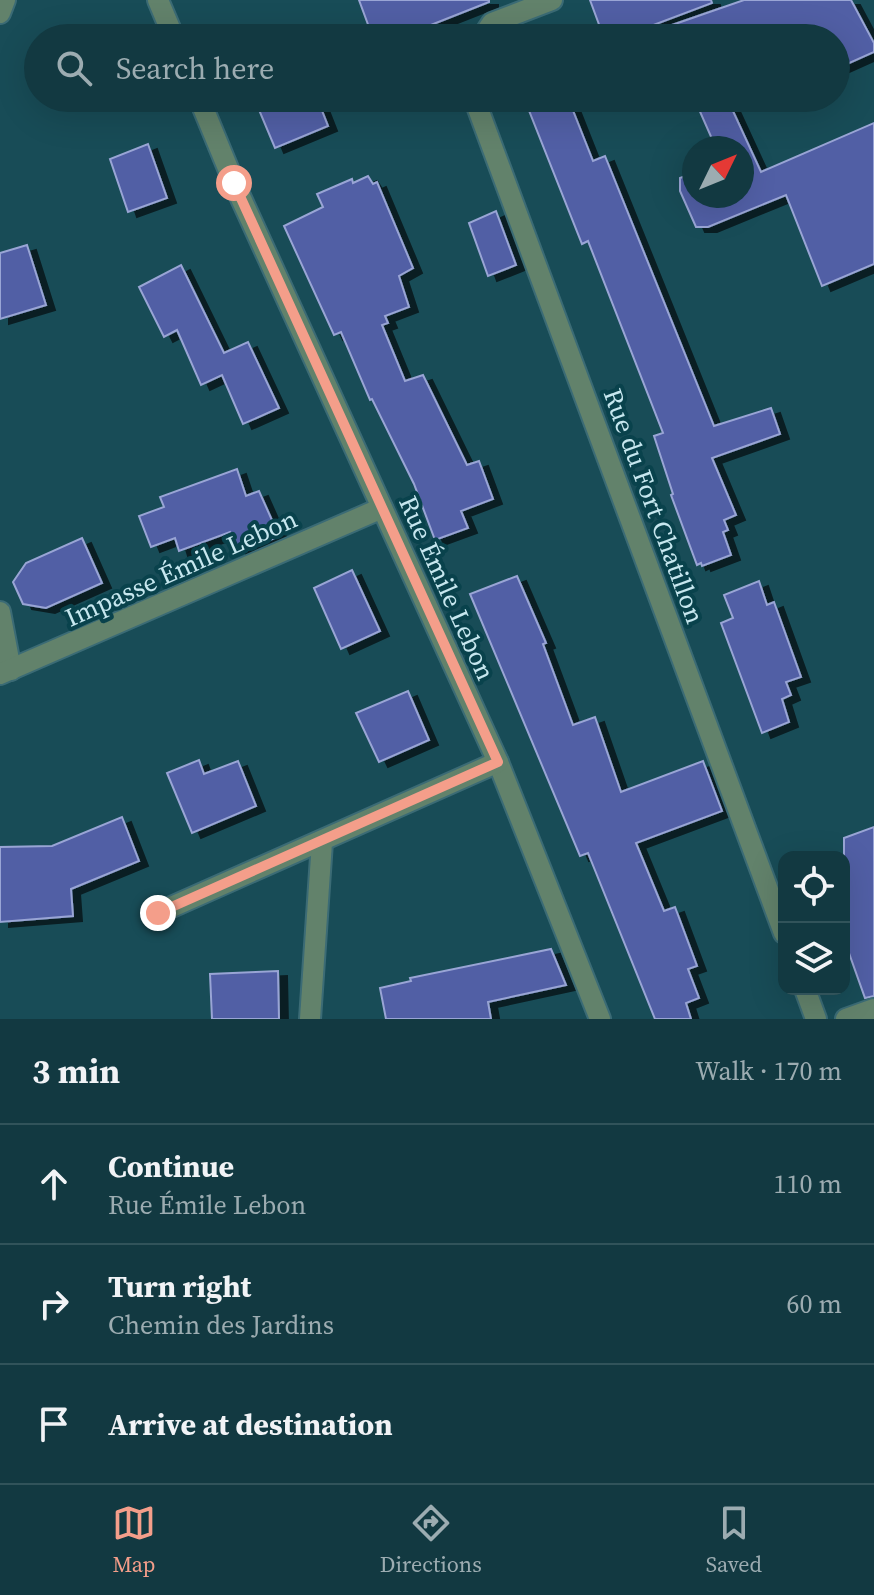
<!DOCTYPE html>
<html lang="en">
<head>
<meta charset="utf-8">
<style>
  body { margin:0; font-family:"Source Serif 4",serif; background:#1b4048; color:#f1f3f6 }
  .controls { position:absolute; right:24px; bottom:24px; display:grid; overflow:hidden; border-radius:16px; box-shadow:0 8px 32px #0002 }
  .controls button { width:72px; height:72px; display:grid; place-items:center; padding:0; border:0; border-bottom:2px solid #31535a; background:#123941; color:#f1f3f6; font:40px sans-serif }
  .compass { position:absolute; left:682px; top:136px; width:72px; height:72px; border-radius:50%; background:#123941; box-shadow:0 8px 32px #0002; rotate:47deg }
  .stop { position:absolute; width:24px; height:24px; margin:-18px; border:6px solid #f49e8a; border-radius:50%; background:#fff }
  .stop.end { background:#f49e8a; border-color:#fff; box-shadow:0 2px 8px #0008 }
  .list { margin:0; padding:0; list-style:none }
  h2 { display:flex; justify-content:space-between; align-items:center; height:104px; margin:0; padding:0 32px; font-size:34px }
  h2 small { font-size:26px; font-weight:400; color:#9cacb1 }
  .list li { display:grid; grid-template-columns:52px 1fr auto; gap:24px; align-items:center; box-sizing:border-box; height:120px; padding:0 32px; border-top:2px solid #31535a }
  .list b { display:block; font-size:30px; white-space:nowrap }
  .list p { margin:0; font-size:26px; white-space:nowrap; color:#9cacb1 }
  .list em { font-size:26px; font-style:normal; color:#9cacb1 }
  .icon { flex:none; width:44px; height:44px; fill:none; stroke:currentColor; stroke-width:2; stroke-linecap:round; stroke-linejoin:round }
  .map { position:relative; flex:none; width:874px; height:1019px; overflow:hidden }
  .search { position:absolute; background:#123941; box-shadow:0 8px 32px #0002; left:24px; right:24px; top:24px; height:88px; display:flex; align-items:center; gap:20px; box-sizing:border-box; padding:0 28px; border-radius:44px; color:#9cacb1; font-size:30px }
  .sheet { height:464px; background:#123941 }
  nav { display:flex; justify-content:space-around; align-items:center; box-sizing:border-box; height:112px; border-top:2px solid #31535a; background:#123941; font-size:22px; color:#9cacb1 }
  nav a { display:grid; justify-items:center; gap:4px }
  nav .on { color:#f49e8a }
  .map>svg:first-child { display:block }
  .building { fill:#515ea5; stroke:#99a5d5; stroke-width:2; filter:url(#shadow) }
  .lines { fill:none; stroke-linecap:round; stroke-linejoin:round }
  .minor-casing { stroke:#3b6b75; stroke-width:24 }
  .minor { stroke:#62826b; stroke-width:20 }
  .route { stroke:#f49e8a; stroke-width:10 }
  .labels { text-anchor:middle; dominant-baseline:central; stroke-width:8; stroke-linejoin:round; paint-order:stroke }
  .street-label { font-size:26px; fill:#c7e7ef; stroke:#09424c }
</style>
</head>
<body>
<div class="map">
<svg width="874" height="1019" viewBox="0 0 874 1019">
  <defs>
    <filter id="shadow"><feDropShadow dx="9" dy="5" stdDeviation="0" flood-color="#0009"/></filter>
  </defs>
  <rect width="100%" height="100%" fill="#184c57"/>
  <g class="building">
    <path d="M359 0H489V2L398 38H373Z"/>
    <path d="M590 0H711L712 3 619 38H604Z"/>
    <path d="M744 0H851L874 43V52L836 69V38H650L649 33Z"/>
    <path d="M254 98H317L328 126 275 148Z"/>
    <path d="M553 98H568L593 161 605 156 714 426 771 408 780 434 712 458 736 515 724 520 728 530 723 532 731 555 702 566 701 563 697 565 671 495 673 494 654 436 663 433 588 241 582 244 528 108Z"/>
    <path d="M694 98H727L761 172 874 123V264L822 286 786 195 708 227H696L680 191V178L694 173V196H742V148H716Z"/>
    <path d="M148 144 167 198 128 212 110 159Z"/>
    <path d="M368 176 373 184 377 182 413 268 399 276 409 307 385 316 388 323 382 325 405 381 423 375 467 465 479 461 493 499 461 511 468 528 435 540 414 484 372 399 370 400 341 332 334 335 284 226 323 207 317 194 352 179 353 183Z"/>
    <path d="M496 211 516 265 488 276 469 223Z"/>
    <path d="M27 245 46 305 0 319V253Z"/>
    <path d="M181 265 224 353 248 342 279 408 243 424 222 375 201 385 177 330 164 337 139 287Z"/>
    <path d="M237 469 246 496 259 491 279 536 239 554 230 532 179 551 175 538 151 547 139 516 164 507 160 497Z"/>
    <path d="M82 538 102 583 46 608 23 604 13 582 26 563Z"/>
    <path d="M352 570 380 631 341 649 314 588Z"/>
    <path d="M517 576 546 643 543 644 573 725 595 717 621 792 703 761 722 811 636 843 664 911 675 907 697 966 688 969 699 998 686 1003 691 1019H655L588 853 580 856 470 594Z"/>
    <path d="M759 581 767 605 774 602 801 677 786 682 791 695 782 699 789 722 762 733 721 623 733 618 724 595Z"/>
    <path d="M408 691 429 740 379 762 356 713Z"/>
    <path d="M199 760 204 774 238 761 256 806 192 833 167 773Z"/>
    <path d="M122 817 139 861 71 889 73 916 0 922V847L52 846Z"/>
    <path d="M874 827V996L865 998 844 939V838Z"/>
    <path d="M551 949 566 985 488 1002 491 1019H386L380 988 411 981 410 978Z"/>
    <path d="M278 971 279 1019H212L210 974Z"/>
  </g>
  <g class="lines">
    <g class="minor-casing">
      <g id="minor">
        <path d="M158 0 174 38"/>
        <path d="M0 13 5 0"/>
        <path d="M482 38 492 23 552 0"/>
        <path d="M199 98 234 183 498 762 600 1019"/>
        <path d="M474 98 784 933"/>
        <path d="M0 612 11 670"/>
        <path d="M0 674 382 508"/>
        <path d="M158 913 498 762"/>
        <path d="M805 989 816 1019"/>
        <path d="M310 1019 322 842"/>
        <path d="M846 1019 874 1009"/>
      </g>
    </g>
    <use href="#minor" class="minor"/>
  </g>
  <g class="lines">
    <path class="route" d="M158 913 498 762 234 183"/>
  </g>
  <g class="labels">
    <g class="street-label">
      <text transform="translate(654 506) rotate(70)">Rue du Fort Chatillon</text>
      <text transform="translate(181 568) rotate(-24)">Impasse Émile Lebon</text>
      <text transform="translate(447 588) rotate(66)">Rue Émile Lebon</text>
    </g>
  </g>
</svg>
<div class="controls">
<button><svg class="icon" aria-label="locate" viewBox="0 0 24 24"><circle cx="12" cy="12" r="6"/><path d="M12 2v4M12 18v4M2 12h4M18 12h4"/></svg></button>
<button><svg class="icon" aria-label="layers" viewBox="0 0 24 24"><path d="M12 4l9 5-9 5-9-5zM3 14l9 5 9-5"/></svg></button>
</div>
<svg class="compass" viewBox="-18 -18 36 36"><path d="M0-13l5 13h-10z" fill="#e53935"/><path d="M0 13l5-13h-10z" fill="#9cacb1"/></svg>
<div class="stop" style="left:234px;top:183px"></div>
<div class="stop end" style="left:158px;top:913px"></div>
<div class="search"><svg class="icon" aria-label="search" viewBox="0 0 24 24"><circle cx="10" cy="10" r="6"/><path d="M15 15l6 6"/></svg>Search here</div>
</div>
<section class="sheet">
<h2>3 min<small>Walk · 170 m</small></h2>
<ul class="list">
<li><svg class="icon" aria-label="ahead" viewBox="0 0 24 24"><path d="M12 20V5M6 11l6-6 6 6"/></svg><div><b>Continue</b><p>Rue Émile Lebon</p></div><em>110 m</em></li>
<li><svg class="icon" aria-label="right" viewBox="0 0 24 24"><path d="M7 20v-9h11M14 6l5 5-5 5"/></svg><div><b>Turn right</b><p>Chemin des Jardins</p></div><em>60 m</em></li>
<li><svg class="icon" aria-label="arrive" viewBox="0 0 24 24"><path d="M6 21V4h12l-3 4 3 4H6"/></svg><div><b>Arrive at destination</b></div></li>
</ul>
</section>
<nav>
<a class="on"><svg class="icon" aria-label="map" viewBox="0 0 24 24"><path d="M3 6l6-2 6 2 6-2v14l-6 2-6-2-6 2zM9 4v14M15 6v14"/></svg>Map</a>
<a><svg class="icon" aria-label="directions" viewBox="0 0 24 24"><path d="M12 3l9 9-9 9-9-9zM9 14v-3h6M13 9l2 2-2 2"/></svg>Directions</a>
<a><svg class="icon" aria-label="saved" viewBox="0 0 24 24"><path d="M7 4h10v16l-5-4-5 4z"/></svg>Saved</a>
</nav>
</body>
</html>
